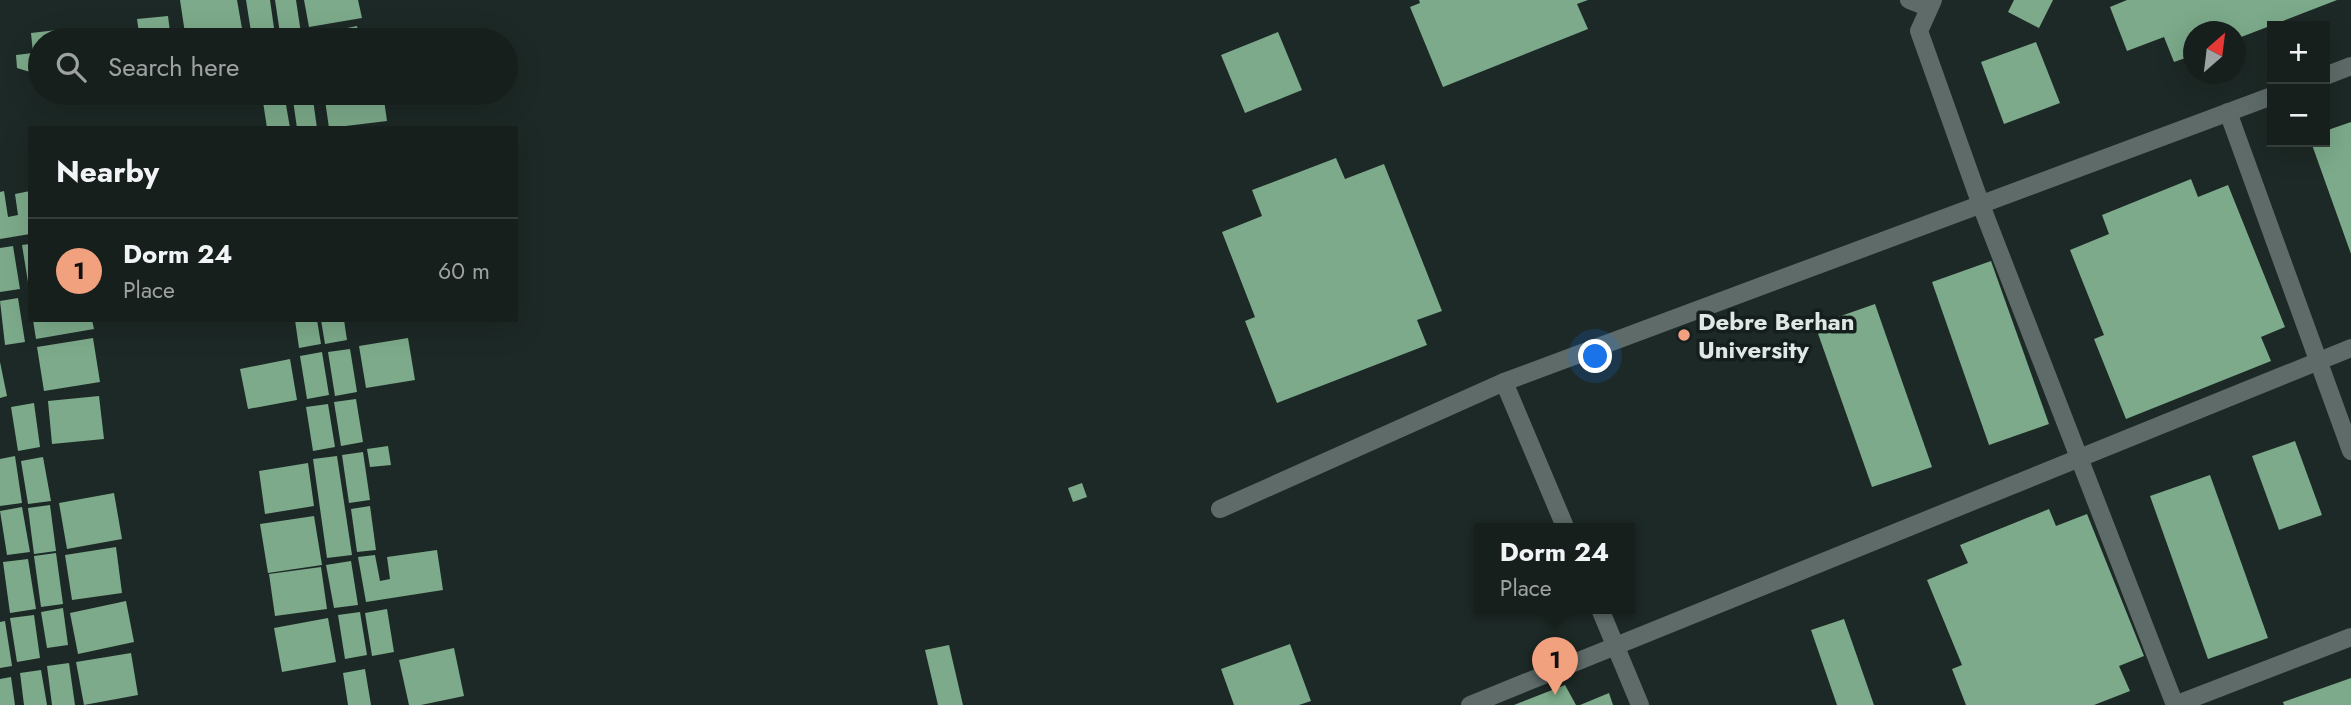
<!DOCTYPE html>
<html lang="en">
<head>
<meta charset="utf-8">
<style>
  body { margin:0; font-family:Jost,sans-serif; background:#232c29; color:#f1f3f6 }
  .controls { position:absolute; right:21px; top:21px; display:grid; overflow:hidden; border-radius:0px; box-shadow:0 7px 28px #0002 }
  .controls button { width:63px; height:63px; display:grid; place-items:center; padding:0; border:0; border-bottom:2px solid #353d3b; background:#161f1c; color:#f1f3f6; font:35px sans-serif }
  .compass { position:absolute; left:2183px; top:21px; width:63px; height:63px; border-radius:50%; background:#161f1c; box-shadow:0 7px 28px #0002; rotate:28deg }
  .you { position:absolute; left:1596px; top:357px; width:24px; height:24px; margin:-18px; border:5px solid #fff; border-radius:50%; background:#1a73e8; box-shadow:0 0 0 10px #1a73e833 }
  .badge { display:grid; place-items:center; width:46px; height:46px; border-radius:50%; background:#f2a17e; color:#111; font-size:23px; font-weight:700 }
  .pin { position:absolute; translate:-50% -58px; filter:drop-shadow(0 2px 4px #0008) }
  .pin::after { content:''; position:absolute; top:37px; width:24px; height:21px; background:inherit; clip-path:polygon(0 0,100% 0,50% 100%) }
  .popup { position:absolute; left:1474px; top:523px; width:161px; height:91px; box-sizing:border-box; display:grid; place-content:center; border-radius:0px; background:#161f1c; filter:drop-shadow(0 2px 5px #0005); font-size:23px; white-space:nowrap; color:#9ea2a3 }
  .popup b { font-size:26px; color:#f1f3f6 }
  .popup::after { content:''; position:absolute; left:50%; top:100%; margin-left:-14px; border:14px solid transparent; border-top-color:#161f1c }
  .list { margin:0; padding:0; list-style:none }
  h2 { display:flex; justify-content:space-between; align-items:center; height:91px; margin:0; padding:0 28px; font-size:30px }
  h2 small { font-size:23px; font-weight:400; color:#9ea2a3 }
  .list li { display:grid; grid-template-columns:46px 1fr auto; gap:21px; align-items:center; box-sizing:border-box; height:105px; padding:0 28px; border-top:2px solid #353d3b }
  .list b { display:block; font-size:26px; white-space:nowrap }
  .list p { margin:0; font-size:23px; white-space:nowrap; color:#9ea2a3 }
  .list em { font-size:23px; font-style:normal; color:#9ea2a3 }
  .icon { flex:none; width:38px; height:38px; fill:none; stroke:currentColor; stroke-width:2; stroke-linecap:round; stroke-linejoin:round }
  .map { position:relative; flex:none; width:2351px; height:705px; overflow:hidden }
  .search { position:absolute; background:#161f1c; box-shadow:0 7px 28px #0002; left:28px; top:28px; width:490px; height:77px; display:flex; align-items:center; gap:18px; box-sizing:border-box; padding:0 24px; border-radius:38px; color:#9ea2a3; font-size:26px }
  .panel { position:absolute; background:#161f1c; box-shadow:0 7px 28px #0002; left:28px; top:126px; width:490px; height:196px; border-radius:0px }
  .map>svg:first-child { display:block }
  .building { fill:#7caa8a }
  .lines { fill:none; stroke-linecap:round; stroke-linejoin:round }
  .lane { stroke:#5e6b68; stroke-width:18 }
  .poi-dot { fill:#f2a17e; stroke:#141f1d; stroke-width:2.5 }
  .labels { text-anchor:middle; dominant-baseline:central; stroke-width:7; stroke-linejoin:round; paint-order:stroke }
  .poi-label { font-size:24px; font-weight:bold; fill:#e0e7e5; stroke:#141f1d; text-anchor:start }
</style>
</head>
<body>
<div class="map">
<svg width="2351" height="705" viewBox="0 0 2351 705">
  <rect width="100%" height="100%" fill="#1d2926"/>
  <g class="building">
    <path d="M180 0H237L244 40H186Z"/>
    <path d="M246 0H270L275 35 252 38Z"/>
    <path d="M275 0H296L302 40H281Z"/>
    <path d="M304 0H358L362 18 309 27Z"/>
    <path d="M1419 0H1588L1577 4 1588 29 1443 87 1410 7 1420 3Z"/>
    <path d="M2014 0H2053L2039 28 2008 12Z"/>
    <path d="M2127 0H2337L2236 39V32H2194V55L2174 62 2164 37 2127 51 2110 7Z"/>
    <path d="M168 16 171 40H140L137 19Z"/>
    <path d="M357 26 360 40H308V36Z"/>
    <path d="M74 28 75 40H40V75L17 68 16 55 33 53 31 33Z"/>
    <path d="M1278 32 1302 90 1245 113 1221 55Z"/>
    <path d="M2036 42 2060 103 2004 124 1981 62Z"/>
    <path d="M275 93H284L290 128H267L262 95Z"/>
    <path d="M292 93H312L317 128H297Z"/>
    <path d="M324 93H383L387 121 329 128Z"/>
    <path d="M2351 122V254L2311 142H2325V131Z"/>
    <path d="M1336 158 1345 179 1384 164 1442 311 1417 320 1427 345 1277 403 1245 321 1255 317 1222 232 1262 216 1252 190Z"/>
    <path d="M2191 179 2198 197 2228 185 2285 327 2261 337 2271 361 2126 419 2094 339 2104 335 2070 250 2109 234 2102 215Z"/>
    <path d="M4 191 8 217 18 215 15 194 30 191V234L0 239V192Z"/>
    <path d="M30 244V282H28L22 245Z"/>
    <path d="M13 246 20 289 0 292V248Z"/>
    <path d="M1991 261 2049 424 1989 445 1932 282Z"/>
    <path d="M18 298 25 342 5 345 0 301Z"/>
    <path d="M1875 304 1932 467 1872 487 1815 325Z"/>
    <path d="M33 320H92L94 329 36 339Z"/>
    <path d="M295 320H317L321 344 299 348Z"/>
    <path d="M321 320H344L347 340 325 344Z"/>
    <path d="M93 338 100 382 44 391 37 347Z"/>
    <path d="M408 338 415 380 366 388 359 346Z"/>
    <path d="M350 349 357 392 335 396 328 352Z"/>
    <path d="M322 352 329 395 307 399 300 356Z"/>
    <path d="M290 359 297 400 248 409 240 369Z"/>
    <path d="M0 362 7 396 0 398Z"/>
    <path d="M99 396 104 439 52 444 48 401Z"/>
    <path d="M356 399 363 442 341 446 334 402Z"/>
    <path d="M34 403 40 447 18 451 11 407Z"/>
    <path d="M328 404 335 447 313 451 306 407Z"/>
    <path d="M2295 441 2322 515 2279 530 2252 456Z"/>
    <path d="M388 446 391 465 370 467 367 449Z"/>
    <path d="M363 452 370 500 349 503 342 455Z"/>
    <path d="M15 456 22 503 0 506V459Z"/>
    <path d="M337 456 352 555 327 558 313 459Z"/>
    <path d="M43 457 51 501 28 504 21 461Z"/>
    <path d="M308 463 314 506 265 514 259 471Z"/>
    <path d="M2210 475 2268 638 2208 659 2150 496Z"/>
    <path d="M1082 483 1087 497 1073 502 1068 488Z"/>
    <path d="M114 493 122 539 67 549 59 503Z"/>
    <path d="M50 505 56 551 34 554 28 508Z"/>
    <path d="M370 506 376 550 357 552 351 509Z"/>
    <path d="M22 507 30 552 7 555 0 511Z"/>
    <path d="M2049 509 2056 526 2087 514 2144 656 2119 666 2130 691 2094 705H1966L1952 669 1962 665 1927 580 1968 563 1960 545Z"/>
    <path d="M314 516 322 565 268 573 260 524Z"/>
    <path d="M116 547 122 593 72 600 65 555Z"/>
    <path d="M437 550 443 590 366 602 358 557 375 555 380 581 390 579 387 557Z"/>
    <path d="M56 553 63 604 41 607 34 556Z"/>
    <path d="M28 559 36 609 10 613 3 562Z"/>
    <path d="M351 561 358 605 334 608 326 565Z"/>
    <path d="M321 567 327 609 275 616 269 574Z"/>
    <path d="M126 601 134 642 78 654 70 613Z"/>
    <path d="M63 608 68 645 47 648 41 612Z"/>
    <path d="M387 609 394 652 372 656 365 613Z"/>
    <path d="M360 612 367 655 345 659 338 615Z"/>
    <path d="M34 615 40 658 17 662 10 618Z"/>
    <path d="M328 618 336 662 282 672 274 628Z"/>
    <path d="M1844 619 1874 705H1837L1811 630Z"/>
    <path d="M5 621 12 666 0 668V622Z"/>
    <path d="M1290 644 1311 701 1299 705H1234L1221 669Z"/>
    <path d="M949 645 963 705H938L925 650Z"/>
    <path d="M454 648 464 696 421 705H409L399 660Z"/>
    <path d="M131 653 138 695 84 705 76 662Z"/>
    <path d="M69 663 75 705H52L47 666Z"/>
    <path d="M365 669 371 705H348L343 673Z"/>
    <path d="M41 670 47 705H24L20 673Z"/>
    <path d="M11 677 15 705H0V679Z"/>
    <path d="M2351 678V705H2284L2283 702Z"/>
    <path d="M1565 685 1576 705H1514Z"/>
    <path d="M1609 693 1613 705H1580Z"/>
  </g>
  <g class="lines">
    <g class="lane">
      <path d="M1909 0 1929 8"/>
      <path d="M1933 0 1919 31 1981 205 2175 705"/>
      <path d="M2325 76 2351 66"/>
      <path d="M2228 112 2351 451"/>
      <path d="M1220 509 1504 382"/>
      <path d="M1566 529 1504 382 2272 96"/>
      <path d="M1600 609 1640 705"/>
      <path d="M1470 705 2351 348"/>
      <path d="M2175 705 2351 637"/>
    </g>
  </g>
  <circle class="poi-dot" cx="1684" cy="335" r="7"/>
  <g class="labels">
    <g class="poi-label">
      <text x="1698" y="321">Debre Berhan<tspan x="1698" dy="28">University</tspan></text>
    </g>
  </g>
</svg>
<div class="controls">
<button>+</button>
<button>−</button>
</div>
<svg class="compass" viewBox="-18 -18 36 36"><path d="M0-13l5 13h-10z" fill="#e53935"/><path d="M0 13l5-13h-10z" fill="#9ea2a3"/></svg>
<div class="you"></div>
<div class="pin badge" style="left:1555px;top:695px">1</div>
<div class="popup"><b>Dorm 24</b>Place</div>
<div class="search"><svg class="icon" aria-label="search" viewBox="0 0 24 24"><circle cx="10" cy="10" r="6"/><path d="M15 15l6 6"/></svg>Search here</div>
<section class="panel">
<h2>Nearby<small></small></h2>
<ul class="list">
<li><span class="badge">1</span><div><b>Dorm 24</b><p>Place</p></div><em>60 m</em></li>
</ul>
</section>
</div>
</body>
</html>
